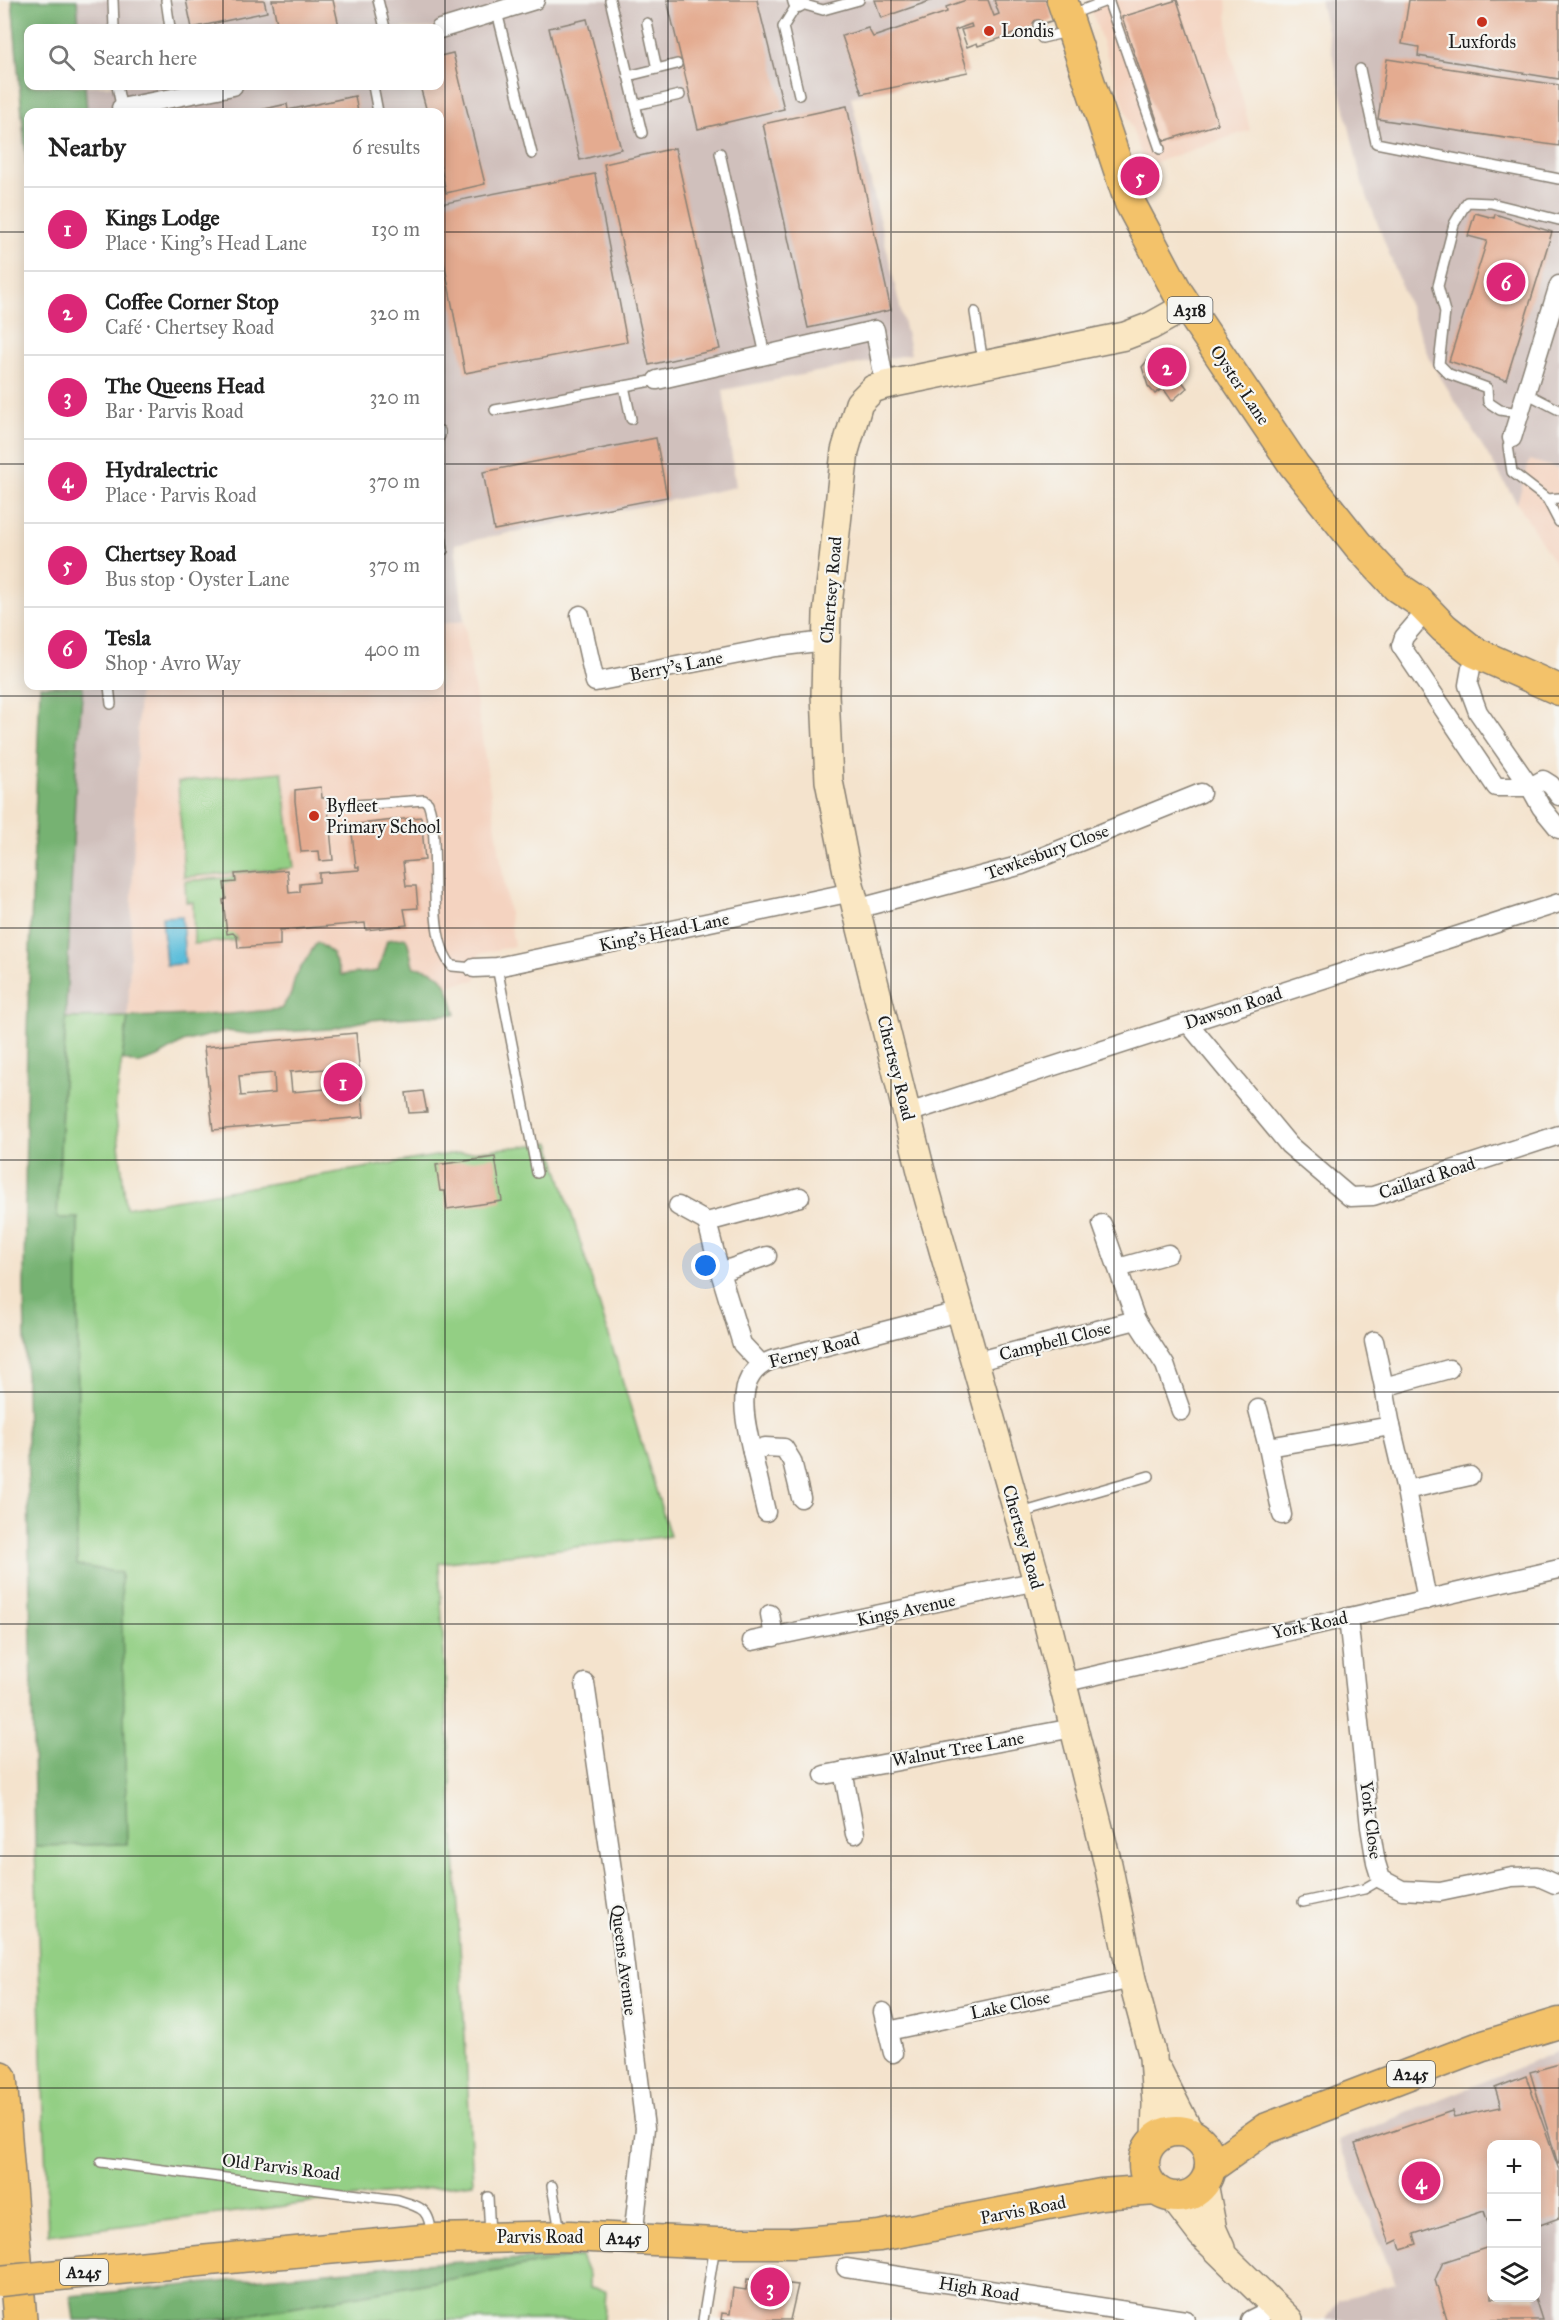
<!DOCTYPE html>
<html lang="en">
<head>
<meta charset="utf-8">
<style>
  body { margin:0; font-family:"IM FELL Great Primer",serif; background:#f2f2f2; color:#222 }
  .controls { position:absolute; right:18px; bottom:18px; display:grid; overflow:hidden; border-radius:12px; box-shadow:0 3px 15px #0003 }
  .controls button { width:54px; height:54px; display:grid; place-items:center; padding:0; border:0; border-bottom:2px solid #e0e0e0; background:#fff; color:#222; font:30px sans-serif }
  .you { position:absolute; left:706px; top:1266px; width:21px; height:21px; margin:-15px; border:4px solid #fff; border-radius:50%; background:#1a73e8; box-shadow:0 0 0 9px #1a73e833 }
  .badge { display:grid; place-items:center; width:39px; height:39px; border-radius:50%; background:#db2777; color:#fff; font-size:20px; font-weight:700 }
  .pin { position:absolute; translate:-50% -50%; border:3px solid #fff; box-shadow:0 2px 6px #0006 }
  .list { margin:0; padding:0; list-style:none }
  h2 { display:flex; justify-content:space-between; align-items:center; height:78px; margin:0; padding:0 24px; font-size:26px }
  h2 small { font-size:20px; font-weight:400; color:#767676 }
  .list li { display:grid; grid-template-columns:39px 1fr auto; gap:18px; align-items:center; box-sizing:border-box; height:84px; padding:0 24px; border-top:2px solid #e0e0e0 }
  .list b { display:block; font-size:22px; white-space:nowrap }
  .list p { margin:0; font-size:20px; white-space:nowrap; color:#767676 }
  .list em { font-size:20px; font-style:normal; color:#767676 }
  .icon { flex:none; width:33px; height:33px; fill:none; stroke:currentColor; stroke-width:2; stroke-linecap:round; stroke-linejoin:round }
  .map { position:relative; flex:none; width:1559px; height:2320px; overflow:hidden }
  .search { position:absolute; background:#fff; box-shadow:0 3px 15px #0003; left:24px; top:24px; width:420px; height:66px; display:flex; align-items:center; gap:15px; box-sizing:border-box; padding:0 21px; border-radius:12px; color:#767676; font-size:22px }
  .panel { position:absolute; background:#fff; box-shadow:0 3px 15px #0003; left:24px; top:108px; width:420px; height:582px; border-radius:12px }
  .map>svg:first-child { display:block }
  .built { fill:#f4d3c0 }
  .industrial { fill:#d0c0bc; fill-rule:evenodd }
  .green { fill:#93cf84; stroke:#587650; stroke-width:1.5 }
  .forest { fill:#76b272; stroke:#496747; stroke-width:1.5 }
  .water { fill:#5bbdda; stroke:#3c6c7b; stroke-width:1.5 }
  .building { fill:#e4ab90; fill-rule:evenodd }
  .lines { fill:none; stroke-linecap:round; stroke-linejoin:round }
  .lane-casing { stroke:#888074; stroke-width:12 }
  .street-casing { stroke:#888074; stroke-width:21 }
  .secondary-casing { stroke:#888074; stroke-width:30 }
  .primary-casing { stroke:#888074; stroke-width:33 }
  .highway-casing { stroke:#888074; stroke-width:36 }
  .lane { stroke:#fff; stroke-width:9 }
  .street { stroke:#fff; stroke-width:18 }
  .secondary { stroke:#fae7c3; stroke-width:27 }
  .primary { stroke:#f3c26a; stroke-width:30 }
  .highway { stroke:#f3c26a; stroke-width:33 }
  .primary-bridge-casing { stroke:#888074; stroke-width:33; stroke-linecap:butt }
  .primary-bridge { stroke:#f3c26a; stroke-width:30 }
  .grid { fill:none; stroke:#1c1c1c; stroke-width:1.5; stroke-opacity:0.55 }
  .poi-dot { fill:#c8321e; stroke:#f6f6f2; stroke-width:2 }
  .labels { text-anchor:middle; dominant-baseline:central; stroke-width:4.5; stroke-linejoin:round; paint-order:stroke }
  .shield { fill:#f6f6f2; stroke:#5d5d5c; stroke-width:1.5 }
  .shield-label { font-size:16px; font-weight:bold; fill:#1c1c1c }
  .poi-label { font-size:18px; fill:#1c1c1c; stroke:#f6f6f2; text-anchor:start }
  .street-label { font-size:18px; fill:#1c1c1c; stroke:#f6f6f2 }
</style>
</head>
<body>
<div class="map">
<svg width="1559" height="2320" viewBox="0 0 1559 2320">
  <rect width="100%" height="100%" fill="#f6f6f2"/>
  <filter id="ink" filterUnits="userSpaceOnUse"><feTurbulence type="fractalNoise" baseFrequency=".0167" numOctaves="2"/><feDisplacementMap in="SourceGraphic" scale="12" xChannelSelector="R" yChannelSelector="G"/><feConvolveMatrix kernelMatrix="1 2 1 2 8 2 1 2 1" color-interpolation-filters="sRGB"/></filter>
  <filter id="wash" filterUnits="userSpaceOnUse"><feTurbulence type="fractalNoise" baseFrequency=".008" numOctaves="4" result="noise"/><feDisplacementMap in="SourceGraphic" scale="24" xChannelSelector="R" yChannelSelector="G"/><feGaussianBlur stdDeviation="1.35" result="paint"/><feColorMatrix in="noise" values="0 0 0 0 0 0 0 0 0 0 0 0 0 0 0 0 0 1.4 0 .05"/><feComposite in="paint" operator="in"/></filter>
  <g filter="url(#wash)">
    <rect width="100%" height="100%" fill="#f4e3cd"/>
    <g class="built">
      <path d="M1088 0H1226L1230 48 1250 130 1145 166Z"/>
      <path d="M1530 460 1559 469V570L1517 503Z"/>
      <path d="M464 621 514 946 479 954 476 980 353 1001 230 1014 128 1017 139 686H440V624Z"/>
    </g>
    <g class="industrial">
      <path d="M77 0H994L999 14 956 30 968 72 851 97 911 354 723 390 736 487 455 544 464 621 440 624V112H87L85 86H440V28H79Z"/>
      <path d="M1320 0H1559V469L1530 460 1517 503 1429 358 1362 183Z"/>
      <path d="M83 686H139L128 1017 66 1018 77 750Z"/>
      <path d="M1559 2051V2320H1326L1338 2300 1396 2284 1338 2141ZM1492 2144H1536V2298H1492Z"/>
    </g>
    <g class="green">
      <path d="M282 772 294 868 184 877 178 782Z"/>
      <path d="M235 877 236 882 224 883 226 899 223 900 237 940 194 944 193 902H186L185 881Z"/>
      <path d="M128 1017 115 1107 126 1208 435 1156 550 1143 670 1536 439 1563 473 2183 48 2235 35 1846 127 1844 77 1565 78 1218 57 1219 66 1018Z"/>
      <path d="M581 2256 589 2276V2288L606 2291 604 2320H217Z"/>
    </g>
    <g class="forest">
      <path d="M12 0H77L79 28H28V86H85L87 112H28V182Z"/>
      <path d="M40 686H83L77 750 57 1218H78L77 1565 121 1573 127 1844 35 1846 24 1286 27 1033Z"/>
      <path d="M406 938C411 949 410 959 414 967 448 970 447 986 456 1014L370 1020 330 1029 250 1034 226 1031 183 1042 158 1057 137 1064 122 1059 128 1017 230 1014 281 1009 291 994 295 977 317 942 332 953 341 975 378 971 387 940Z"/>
      <path d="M581 2256 217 2320H74L71 2296 402 2265Z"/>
    </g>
    <path class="water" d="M182 916 185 964 166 965 162 917Z"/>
    <g id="blocks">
      <g class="building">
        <path d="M186 0H264L267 12 192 28Z"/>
        <path d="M272 0H333L339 26 278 28Z"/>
        <path d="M667 0H757L784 109 698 129Z"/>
        <path d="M875 0H933L881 18Z"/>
        <path d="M966 0H988L994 16 999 14 994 0H1047L1054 20 978 46 977 43 967 47 961 30 972 27 971 24 955 30 968 72 862 94 842 36 868 28 873 37 947 12 946 7Z"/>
        <path d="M1177 0 1218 124 1164 141 1122 17Z"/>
        <path d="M1409 0H1559V79L1418 56 1419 47 1402 44Z"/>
        <path d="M587 19 621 149 580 160 549 28Z"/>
        <path d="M453 53 485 184 446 193 440 164V112H427L420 86H440V56Z"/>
        <path d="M1387 59 1559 85V146L1378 119Z"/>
        <path d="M355 96 358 112H261L260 110 287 104 288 110Z"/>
        <path d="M847 106 891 310 808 328 763 124Z"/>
        <path d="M675 148 720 349 649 365 604 164Z"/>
        <path d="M595 174 627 342 465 373 440 241V204Z"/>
        <path d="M1475 213 1494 218 1495 214 1552 232 1506 380 1449 361 1487 241 1468 236Z"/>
        <path d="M1166 360 1187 388 1172 401 1163 388 1155 394 1148 386 1142 367 1147 361 1153 369Z"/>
        <path d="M656 438 667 497 494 530 483 472Z"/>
        <path d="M321 787 322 798H327L333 860 320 861 319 851 301 852 295 801V790Z"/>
        <path d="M421 817 425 860 403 862 406 886H416L418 908 404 909 407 925 366 930 365 923 282 930H280V945L238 948 237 937 233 933 227 934 223 900 226 899 224 883 236 882 235 874 287 870 289 893 300 892V884L319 882V873L359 870V867H356L351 825Z"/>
        <path d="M356 1033 364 1117 213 1130 204 1047ZM325 1069 326 1089 292 1092 290 1072ZM274 1073 275 1093 241 1096 239 1076Z"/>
        <path d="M423 1091 427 1112 409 1113 406 1093Z"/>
        <path d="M495 1157 502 1201 447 1209 445 1191H440L436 1165Z"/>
        <path d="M1559 2064V2164H1558L1530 2072Z"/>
        <path d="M1526 2076 1559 2170V2218L1540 2225 1536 2214V2144H1492V2235L1484 2211 1414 2234 1417 2244 1401 2249 1398 2240 1390 2244 1355 2144 1452 2111 1454 2117 1501 2107 1495 2088Z"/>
        <path d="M1492 2246V2298H1535L1542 2320H1447L1435 2280 1443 2262Z"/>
        <path d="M747 2279 798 2285 790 2320H721L722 2313 730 2314 733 2288 746 2290Z"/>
      </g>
    </g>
  </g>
  <g filter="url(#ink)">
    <use href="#blocks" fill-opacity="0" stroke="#888074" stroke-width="1.5"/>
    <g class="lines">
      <g class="lane-casing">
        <g id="lane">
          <path d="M113 0 114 28"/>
          <path d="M166 0 170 28"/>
          <path d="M378 0 385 28"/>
          <path d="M610 0 642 133"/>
          <path d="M1108 0 1160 149"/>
          <path d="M497 12 532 154"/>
          <path d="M1072 14 1109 0"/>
          <path d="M647 23 657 69"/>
          <path d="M1038 25 1042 38 1067 32"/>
          <path d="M1360 69 1376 143 1559 179"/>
          <path d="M628 76 677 64"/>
          <path d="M117 86 122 110"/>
          <path d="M373 86 378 112"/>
          <path d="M799 95 783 27 798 3 823 10 859 0"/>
          <path d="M635 105 680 95"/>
          <path d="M720 153 765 355"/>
          <path d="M975 312 983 363"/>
          <path d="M624 386 631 419"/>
          <path d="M1526 393 1559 410"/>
          <path d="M495 410 657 380"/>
          <path d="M1519 413 1500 410 1488 402 1487 388 1449 374 1439 364 1445 312 1438 286 1454 224 1467 202 1491 203 1559 220"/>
          <path d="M440 431V436"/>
          <path d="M1512 438 1508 446 1512 472 1547 499"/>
          <path d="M1559 498 1547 499 1559 522"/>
          <path d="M440 529 443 550 440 551"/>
          <path d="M109 686 111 704"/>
          <path d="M356 805 424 800 428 803C443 844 423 933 452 966L474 968"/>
          <path d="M497 967 537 1173"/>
          <path d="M1021 1513 1149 1476"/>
          <path d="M1303 1902 1364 1889 1381 1879"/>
          <path d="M101 2162 398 2200C424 2208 429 2209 432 2237"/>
          <path d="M552 2186 560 2231"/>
          <path d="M488 2197 490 2235"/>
          <path d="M703 2320 715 2246"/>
        </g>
      </g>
      <g class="street-casing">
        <g id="street">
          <path d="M797 0 798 3"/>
          <path d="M440 29 535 0"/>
          <path d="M121 108 233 86"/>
          <path d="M657 380 875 330 885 385"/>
          <path d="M1512 438 1559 285"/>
          <path d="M1427 610 1404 637 1401 646 1496 787H1530L1543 780 1551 785 1559 796"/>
          <path d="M580 615 595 682 775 647 826 641"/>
          <path d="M1471 668 1468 685 1478 712 1530 787 1541 807 1559 829"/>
          <path d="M856 909 1022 865 1201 793"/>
          <path d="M474 968 497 967 852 892"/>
          <path d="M1188 1023 1289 1145 1350 1197 1373 1196 1559 1135"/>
          <path d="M908 1113 1559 903"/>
          <path d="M678 1206 707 1222"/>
          <path d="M1102 1224 1136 1320"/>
          <path d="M1118 1268 1168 1254"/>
          <path d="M720 1272 707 1222 800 1197"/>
          <path d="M1374 1341 1384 1387 1449 1369"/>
          <path d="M974 1362 1136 1320 1165 1365 1181 1411"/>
          <path d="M761 1364 742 1344 720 1272 767 1256"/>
          <path d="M1384 1387 1391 1426"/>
          <path d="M1258 1409 1268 1447 1391 1426 1406 1490"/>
          <path d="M1268 1447 1282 1515"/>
          <path d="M752 1452 766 1512"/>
          <path d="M801 1498 792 1461 784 1448 765 1447 752 1452C745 1419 732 1374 772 1360L958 1312"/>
          <path d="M1427 1600 1406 1490 1470 1476"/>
          <path d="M770 1614 774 1637"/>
          <path d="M1348 1617 1370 1827 1376 1863 1381 1879 1402 1890 1440 1892 1512 1877 1537 1876 1555 1884"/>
          <path d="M752 1641 1037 1581"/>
          <path d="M585 1683 619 1918 645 2128 633 2238"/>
          <path d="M1062 1683 1559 1569"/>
          <path d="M843 1771 855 1834"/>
          <path d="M824 1775 1073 1728"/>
          <path d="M883 2012 893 2053"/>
          <path d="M888 2031 1132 1979"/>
          <path d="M846 2268 1185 2320"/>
          <path d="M1250 2320 1262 2314 1271 2304"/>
        </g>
      </g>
      <g class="secondary-casing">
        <g id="secondary">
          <path d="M1159 2072 1190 2133"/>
          <path d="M1155 2139 1156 2104 1153 2057 1132 1979 1108 1864 1037 1581 924 1183 847 872 829 781 825 694 827 614 845 451 859 403 873 389 885 385 1125 336 1151 326 1187 306"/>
          <path d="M1204 2183 1213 2230 1221 2248"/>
          <path d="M1172 2196 1201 2234 1289 2320"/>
        </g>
      </g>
      <g class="primary-casing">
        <g id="primary">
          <path d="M1062 0 1130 203 1178 293 1294 465 1358 545 1397 587 1418 601 1444 628 1474 652 1559 690"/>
          <circle cx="1177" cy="2164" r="33"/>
          <path d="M1210 2168 1265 2129 1480 2047 1559 2023"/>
          <path d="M168 2264 433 2239 570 2236 716 2243H792L879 2236 1101 2194 1156 2190"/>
        </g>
      </g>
      <g class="highway-casing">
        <path id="highway" d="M0 2078 20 2320"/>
      </g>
      <use href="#lane" class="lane"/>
      <use href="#street" class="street"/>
      <use href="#secondary" class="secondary"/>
      <use href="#primary" class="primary"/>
      <use href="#highway" class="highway"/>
      <g class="primary-bridge-casing">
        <path id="primary-bridge" d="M0 2281 168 2264"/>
      </g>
      <use href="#primary-bridge" class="primary-bridge"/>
    </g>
  </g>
  <path class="grid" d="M223 0V28M445 0V2320M668 0V2320M891 0V2320M1114 0V2320M1336 0V2320M223 86V112M0 232H28M440 232H1559M0 464H28M440 464H1559M223 686V2320M0 696H1559M0 928H1559M0 1160H1559M0 1392H1559M0 1624H1559M0 1856H1559M0 2088H1559"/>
  <g class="poi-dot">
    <circle cx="1482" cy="22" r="6"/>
    <circle cx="989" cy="31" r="6"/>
    <circle cx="314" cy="816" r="6"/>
  </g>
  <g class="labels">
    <g class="shield">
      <rect x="1167.5" y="297" width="45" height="26" rx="4.5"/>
      <rect x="1387" y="2061" width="48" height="26" rx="4.5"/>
      <rect x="600" y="2225" width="48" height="26" rx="4.5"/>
      <rect x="60" y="2259" width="48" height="26" rx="4.5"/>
    </g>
    <g class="shield-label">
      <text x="1190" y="310">A318</text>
      <text x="1411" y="2074">A245</text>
      <text x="624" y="2238">A245</text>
      <text x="84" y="2272">A245</text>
    </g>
    <g class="poi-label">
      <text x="1001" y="31">Londis</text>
      <text x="1482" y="42" text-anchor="middle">Luxfords</text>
      <text x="326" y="806">Byfleet<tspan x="326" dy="21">Primary School</tspan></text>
    </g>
    <g class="street-label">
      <text transform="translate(1240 385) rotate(56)">Oyster Lane</text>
      <text transform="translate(831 590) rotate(-85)">Chertsey Road</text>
      <text transform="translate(676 666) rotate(-11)">Berry's Lane</text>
      <text transform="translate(1047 852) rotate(-20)">Tewkesbury Close</text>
      <text transform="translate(664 932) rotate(-12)">King's Head Lane</text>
      <text transform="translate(1233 1008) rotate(-18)">Dawson Road</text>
      <text transform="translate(896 1068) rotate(76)">Chertsey Road</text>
      <text transform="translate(1427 1178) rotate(-18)">Caillard Road</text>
      <text transform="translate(1055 1341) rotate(-14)">Campbell Close</text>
      <text transform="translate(814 1350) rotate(-15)">Ferney Road</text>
      <text transform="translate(1023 1537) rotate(74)">Chertsey Road</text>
      <text transform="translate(906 1610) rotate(-12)">Kings Avenue</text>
      <text transform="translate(1310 1625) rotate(-12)">York Road</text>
      <text transform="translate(958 1749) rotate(-10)">Walnut Tree Lane</text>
      <text transform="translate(1371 1820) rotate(83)">York Close</text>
      <text transform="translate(624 1960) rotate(83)">Queens Avenue</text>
      <text transform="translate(1010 2005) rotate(-12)">Lake Close</text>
      <text transform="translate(281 2167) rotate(7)">Old Parvis Road</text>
      <text transform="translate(1023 2210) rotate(-11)">Parvis Road</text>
      <text x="540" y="2237">Parvis Road</text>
      <text transform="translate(979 2289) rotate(9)">High Road</text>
    </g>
  </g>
</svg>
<div class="controls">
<button>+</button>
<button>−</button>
<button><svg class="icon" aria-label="layers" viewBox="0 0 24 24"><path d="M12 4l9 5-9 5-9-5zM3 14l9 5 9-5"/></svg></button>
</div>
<div class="you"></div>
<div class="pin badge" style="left:343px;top:1082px">1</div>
<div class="pin badge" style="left:1167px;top:367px">2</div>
<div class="pin badge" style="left:770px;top:2287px">3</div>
<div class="pin badge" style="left:1421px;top:2181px">4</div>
<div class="pin badge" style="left:1140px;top:176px">5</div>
<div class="pin badge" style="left:1506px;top:282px">6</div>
<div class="search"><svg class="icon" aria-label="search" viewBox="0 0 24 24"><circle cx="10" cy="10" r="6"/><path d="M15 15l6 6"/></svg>Search here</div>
<section class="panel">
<h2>Nearby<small>6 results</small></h2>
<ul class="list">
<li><span class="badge">1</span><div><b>Kings Lodge</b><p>Place · King's Head Lane</p></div><em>130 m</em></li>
<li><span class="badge">2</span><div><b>Coffee Corner Stop</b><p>Café · Chertsey Road</p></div><em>320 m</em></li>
<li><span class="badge">3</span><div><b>The Queens Head</b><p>Bar · Parvis Road</p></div><em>320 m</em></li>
<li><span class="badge">4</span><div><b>Hydralectric</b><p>Place · Parvis Road</p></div><em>370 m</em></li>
<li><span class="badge">5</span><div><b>Chertsey Road</b><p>Bus stop · Oyster Lane</p></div><em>370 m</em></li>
<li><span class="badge">6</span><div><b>Tesla</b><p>Shop · Avro Way</p></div><em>400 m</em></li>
</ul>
</section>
</div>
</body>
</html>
